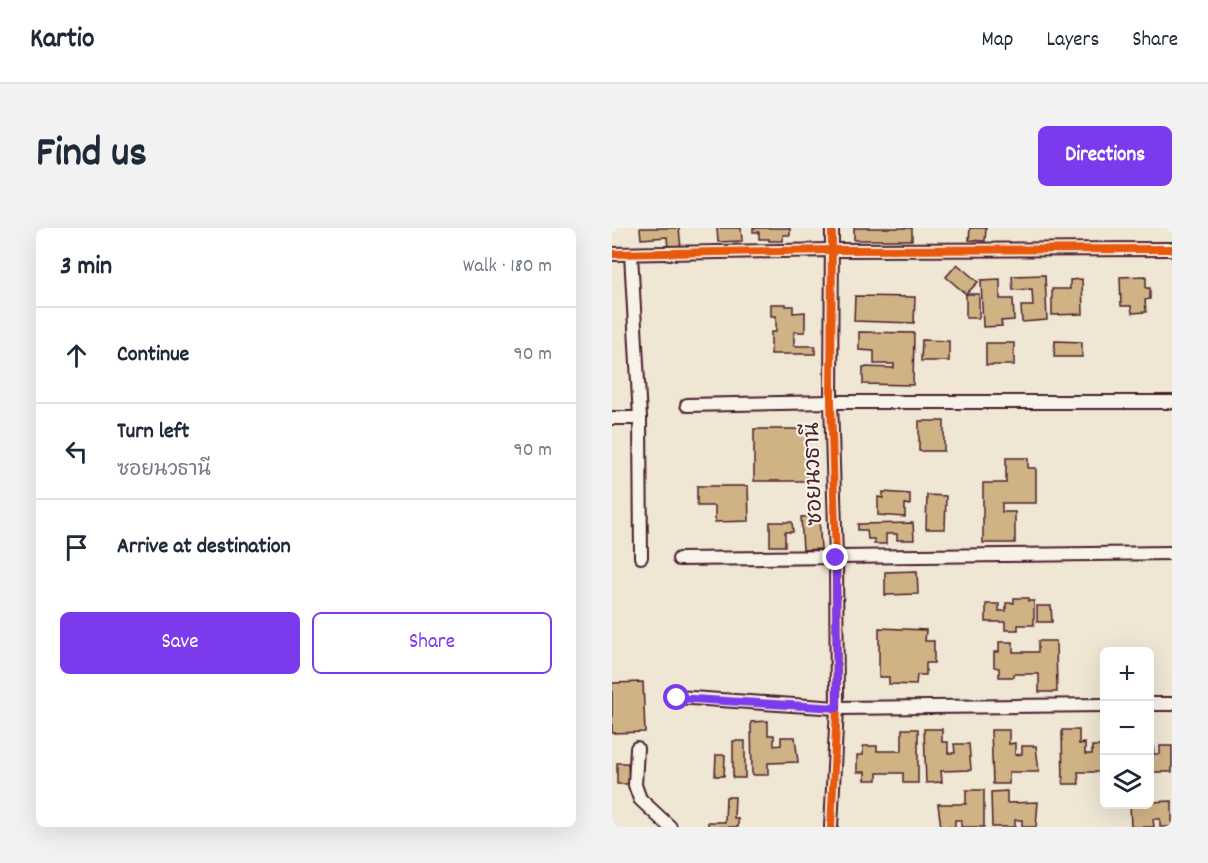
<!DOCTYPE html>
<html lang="en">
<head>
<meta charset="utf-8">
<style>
  body { margin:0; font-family:Dekko,"Playpen Sans Thai",sans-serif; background:#f2f2f3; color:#1f2937 }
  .controls { position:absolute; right:18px; bottom:18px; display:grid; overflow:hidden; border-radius:9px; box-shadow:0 6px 24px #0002 }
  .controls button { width:54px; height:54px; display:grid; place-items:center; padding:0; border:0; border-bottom:2px solid #e0e1e3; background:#fff; color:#1f2937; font:30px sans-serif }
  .stop { position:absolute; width:18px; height:18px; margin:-14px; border:4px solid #7c3aed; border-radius:50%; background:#fff }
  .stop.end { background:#7c3aed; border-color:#fff; box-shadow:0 2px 6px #0008 }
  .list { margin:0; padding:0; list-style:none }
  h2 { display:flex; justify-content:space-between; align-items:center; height:78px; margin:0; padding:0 24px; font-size:26px }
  h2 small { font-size:20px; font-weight:400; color:#747a83 }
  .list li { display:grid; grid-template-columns:39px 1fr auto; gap:18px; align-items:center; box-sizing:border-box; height:96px; padding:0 24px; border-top:2px solid #e0e1e3 }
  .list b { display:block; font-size:22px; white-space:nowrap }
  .list p { margin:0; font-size:20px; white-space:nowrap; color:#747a83 }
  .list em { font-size:20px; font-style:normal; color:#747a83 }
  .actions { display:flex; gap:12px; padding:18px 24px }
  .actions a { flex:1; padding:14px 0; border:2px solid #7c3aed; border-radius:9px; text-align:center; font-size:21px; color:#7c3aed }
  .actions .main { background:#7c3aed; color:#fff }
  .icon { flex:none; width:33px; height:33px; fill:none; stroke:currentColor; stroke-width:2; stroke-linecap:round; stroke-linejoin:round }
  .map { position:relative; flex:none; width:560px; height:599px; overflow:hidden; border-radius:9px }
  header { display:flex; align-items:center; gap:36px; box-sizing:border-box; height:84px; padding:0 30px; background:#fff; border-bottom:2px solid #e0e1e3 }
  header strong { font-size:28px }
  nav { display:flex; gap:33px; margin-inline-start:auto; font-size:21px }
  .intro { display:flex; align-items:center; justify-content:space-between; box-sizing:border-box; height:144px; padding:0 36px }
  h1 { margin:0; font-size:42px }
  .button { padding:15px 27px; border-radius:9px; background:#7c3aed; color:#fff; font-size:21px; font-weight:700 }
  main { display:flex; gap:36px; padding:0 36px }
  aside { flex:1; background:#fff; border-radius:9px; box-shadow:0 6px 24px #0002 }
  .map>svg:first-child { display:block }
  .building { fill:#d0b385; stroke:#4a1f2b; stroke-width:1.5 }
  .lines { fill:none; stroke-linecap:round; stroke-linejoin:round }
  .minor-casing { stroke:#4a1f2b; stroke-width:16 }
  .minor { stroke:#f7f3e8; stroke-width:12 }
  .cycleway-casing { stroke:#f7f3e8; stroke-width:11 }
  .cycleway { stroke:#e8590c; stroke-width:8 }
  .route { stroke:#7c3aed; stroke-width:8 }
  .labels { text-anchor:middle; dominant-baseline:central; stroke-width:4.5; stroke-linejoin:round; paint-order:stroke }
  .street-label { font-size:22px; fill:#4a1f2b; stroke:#f7f3e8 }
</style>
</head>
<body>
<header>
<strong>Kartio</strong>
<nav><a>Map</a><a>Layers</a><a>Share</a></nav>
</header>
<div class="intro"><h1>Find us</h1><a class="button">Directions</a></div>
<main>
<aside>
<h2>3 min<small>Walk · 180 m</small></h2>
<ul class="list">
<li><svg class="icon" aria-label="ahead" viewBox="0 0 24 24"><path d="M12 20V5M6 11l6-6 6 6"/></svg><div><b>Continue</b></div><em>90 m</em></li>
<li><svg class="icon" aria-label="left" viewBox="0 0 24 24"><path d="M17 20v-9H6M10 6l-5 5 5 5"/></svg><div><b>Turn left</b><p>ซอยนวธานี</p></div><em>90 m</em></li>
<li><svg class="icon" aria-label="arrive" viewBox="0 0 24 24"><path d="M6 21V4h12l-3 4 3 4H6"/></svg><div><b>Arrive at destination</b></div></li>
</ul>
<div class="actions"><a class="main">Save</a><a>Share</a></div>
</aside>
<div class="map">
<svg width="560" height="599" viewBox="0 0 560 599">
  <rect width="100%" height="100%" fill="#efe6d4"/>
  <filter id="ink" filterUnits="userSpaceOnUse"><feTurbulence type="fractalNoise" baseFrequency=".0167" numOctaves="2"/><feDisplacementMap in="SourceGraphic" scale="12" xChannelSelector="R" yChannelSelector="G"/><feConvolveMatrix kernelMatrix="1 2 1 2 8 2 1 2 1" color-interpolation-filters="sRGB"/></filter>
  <g filter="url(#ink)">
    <g class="building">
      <path d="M28 0H67L69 20 56 21 55 9 29 11Z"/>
      <path d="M105 0H129L130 13 106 14Z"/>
      <path d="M141 0H178V7H171V13H157V11H147V4H141Z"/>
      <rect x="242" y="0" width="58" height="12"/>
      <path d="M358 0H374L373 13 357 12Z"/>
      <path d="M345 36 366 54 354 66 334 49Z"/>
      <path d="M433 47 435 92 410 94 409 78H421L420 61 401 62 400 48Z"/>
      <path d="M534 48V60H538V71L533 72 534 84 520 85 519 78H509L508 49Z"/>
      <path d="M388 51V71H401L402 92 389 93 390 98 371 99 369 52Z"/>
      <path d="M470 51 471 86 440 87V61H458V52Z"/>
      <rect x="354" y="66" width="13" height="24"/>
      <path d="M243 68 303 69 302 95 242 93Z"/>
      <path d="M159 76H174V78H181V85L193 84V104H182V118H203V126H159V104H164V88H159Z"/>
      <path d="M247 104 302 105 301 157 251 156V139L282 140V136H262V123L247 122Z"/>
      <path d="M310 112 337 113V133H309Z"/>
      <path d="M443 113 470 114V129H442Z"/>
      <rect x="374" y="115" width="28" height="22"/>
      <rect x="307" y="193" width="25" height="30"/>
      <rect x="142" y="201" width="53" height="52"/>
      <path d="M394 230H416V240H424V275H390V284H403V315H371V255H394Z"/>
      <path d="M85 258H136L137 293 103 294V278H85Z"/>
      <path d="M271 264 298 266V277L293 276V289L266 287V269L271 270Z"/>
      <path d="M315 267 334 268 333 301H314Z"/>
      <path d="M207 288 209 321 191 322 189 289Z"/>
      <path d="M158 294H180L181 304H173V318H158Z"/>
      <path d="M301 295 302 312H285V306H274V316H262V311H256L255 302H246V296Z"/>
      <path d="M305 343 306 366 273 367V344Z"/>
      <path d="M402 370H416V373H422V397H406V402H393V394H374V376H387V383H394V375H402Z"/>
      <path d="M425 378H439L440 394H425Z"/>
      <path d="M267 400 314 402 313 413H322V435H314V447H305L304 457 277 456V449H267Z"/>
      <path d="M426 413H444L445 464H427V446H402V449H387V440L382 439V424H387V414H401V424H426Z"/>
      <path d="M31 454 33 504 0 505V455Z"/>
      <path d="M156 493V507H162V518L169 517V509H183L186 534 156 535V547H140L139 494Z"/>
      <path d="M290 501H306V555H291V545H265V552H253V544H245V527H251V518H265V523H290Z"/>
      <path d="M312 501H330V514H336V525H343L342 516H357L359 542 329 543 330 554 314 555Z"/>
      <path d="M379 502H397V516L403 515V527L410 526V518H424L427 544H397V556H381Z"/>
      <path d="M450 502H467V516L473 515V526H480V518H493V544H466L467 556H451Z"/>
      <rect x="121" y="513" width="12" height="37"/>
      <path d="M541 515 542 526H548V518H560V544H538V516Z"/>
      <path d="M104 527H113L112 548H103Z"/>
      <path d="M5 535H16L17 556H5Z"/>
      <path d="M354 562H372V599H349V592H343V599H329L326 576H354Z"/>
      <path d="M395 563V575L426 574 424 599H410V592H403V599H380L379 564Z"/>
      <path d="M114 569H123L122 590H126V599H96V594H113Z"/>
      <path d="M560 573V599H548V591H541L542 599H519L518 576H538V574Z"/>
    </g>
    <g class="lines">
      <g class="minor-casing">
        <g id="minor">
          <path d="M0 26 219 22 560 21"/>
          <path d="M19 26 28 190 29 329"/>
          <path d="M75 177 219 174H560"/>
          <path d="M0 190H28"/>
          <path d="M67 331 560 325"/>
          <path d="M65 469 225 480 493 477"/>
          <path d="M538 476H560"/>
          <path d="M25 520 23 557 28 571 58 599"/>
          <path d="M219 599 225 480 224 330 219 174 220 0"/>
        </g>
      </g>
      <use href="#minor" class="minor"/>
      <g class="cycleway-casing">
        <g id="cycleway">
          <path d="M0 26 219 22 560 21"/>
          <path d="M219 599 225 480 224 330 219 174 220 0"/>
        </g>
      </g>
      <use href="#cycleway" class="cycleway"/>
    </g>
  </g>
  <g class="lines" filter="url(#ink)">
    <path class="route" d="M65 470 225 480 224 330"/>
  </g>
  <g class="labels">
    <g class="street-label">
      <text transform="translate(203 246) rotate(-92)">ซอยนวธานี</text>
    </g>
  </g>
</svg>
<div class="controls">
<button>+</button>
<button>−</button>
<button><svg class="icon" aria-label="layers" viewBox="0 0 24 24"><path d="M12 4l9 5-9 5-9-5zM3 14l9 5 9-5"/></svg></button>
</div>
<div class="stop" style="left:65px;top:470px"></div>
<div class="stop end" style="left:224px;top:330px"></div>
</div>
</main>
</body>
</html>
